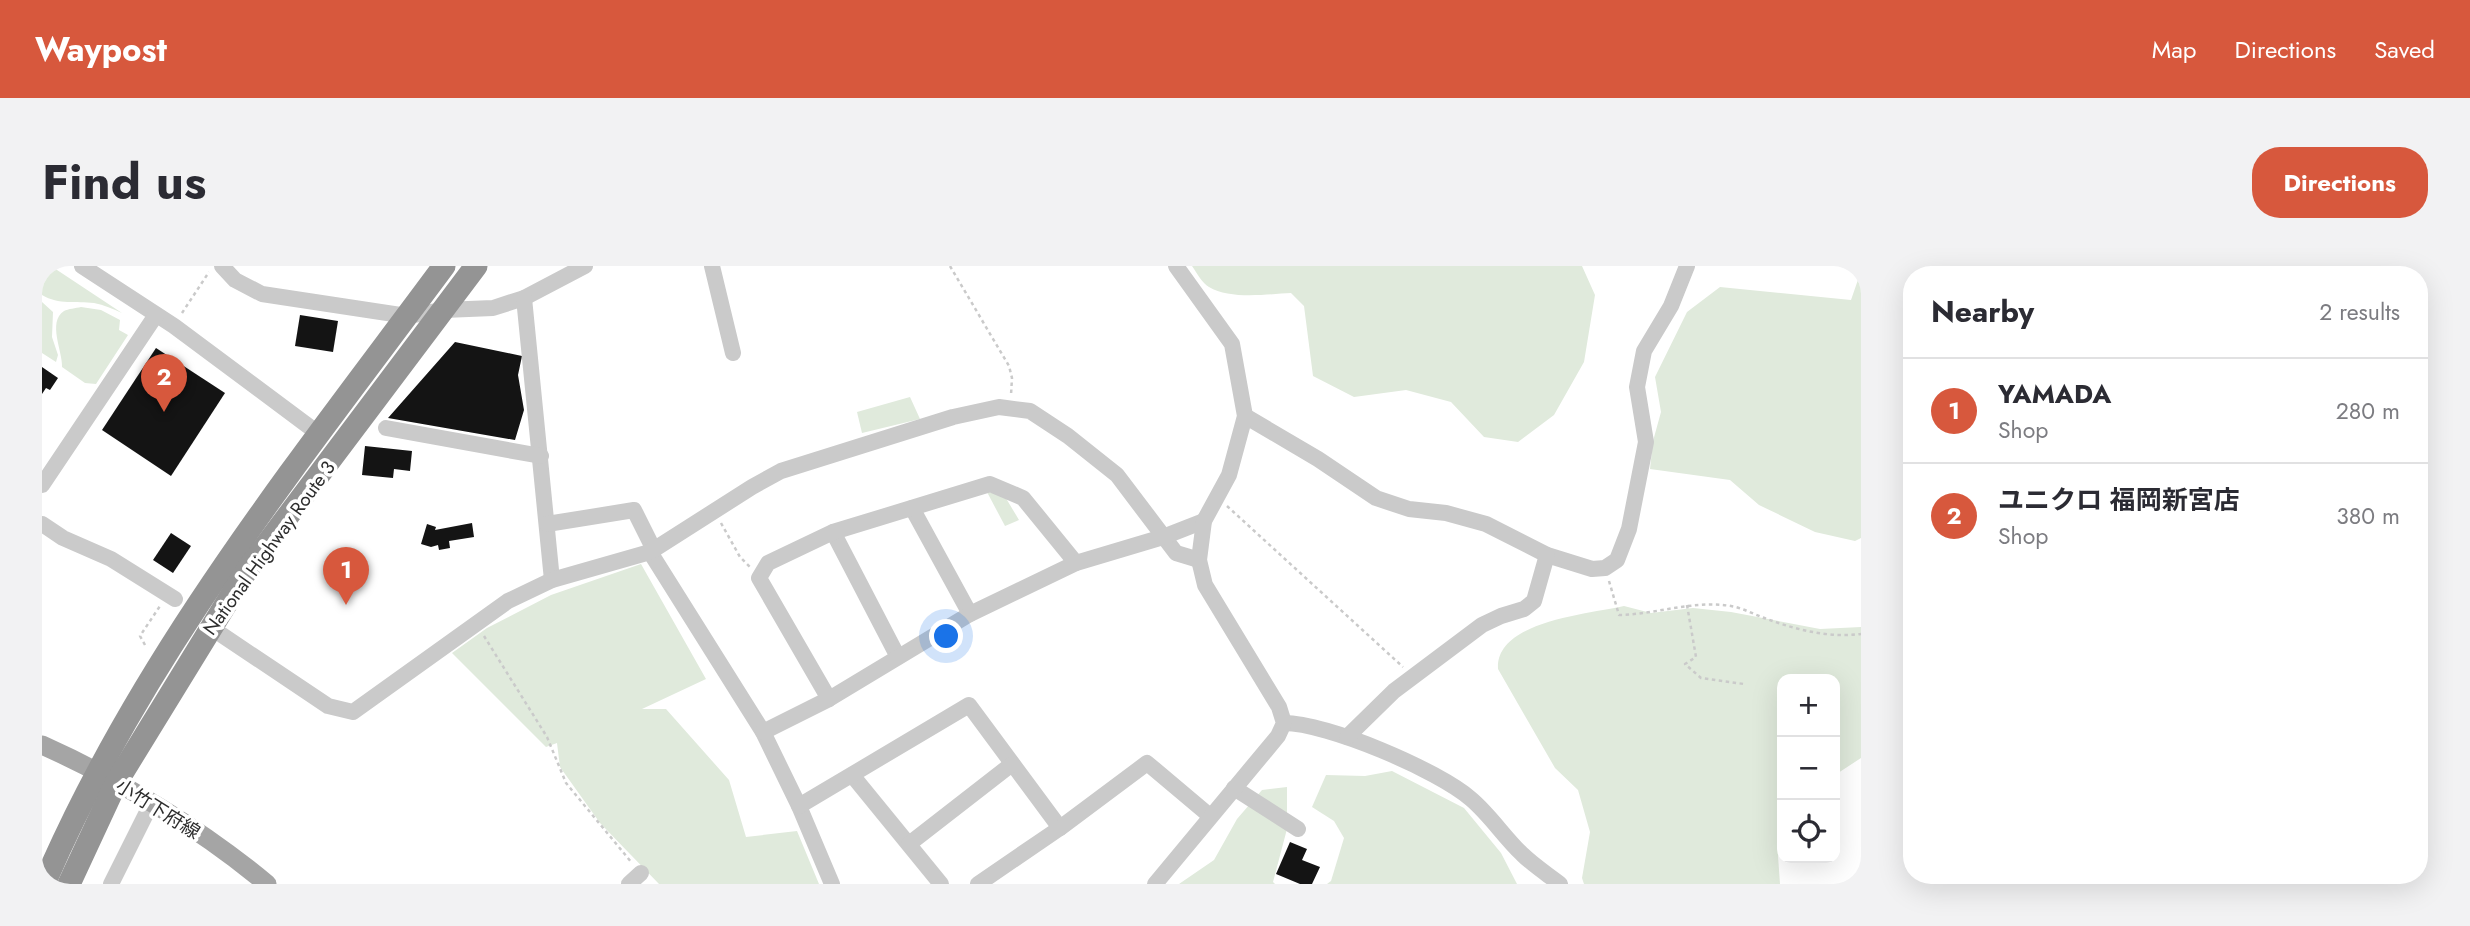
<!DOCTYPE html>
<html lang="en">
<head>
<meta charset="utf-8">
<style>
  body { margin:0; font-family:Jost,"Noto Sans JP",sans-serif; background:#f2f2f3; color:#2b2b33 }
  .controls { position:absolute; right:21px; bottom:21px; display:grid; overflow:hidden; border-radius:14px; box-shadow:0 7px 28px #0002 }
  .controls button { width:63px; height:63px; display:grid; place-items:center; padding:0; border:0; border-bottom:2px solid #e1e1e2; background:#fff; color:#2b2b33; font:35px sans-serif }
  .you { position:absolute; left:905px; top:371px; width:24px; height:24px; margin:-18px; border:5px solid #fff; border-radius:50%; background:#1a73e8; box-shadow:0 0 0 10px #1a73e833 }
  .badge { display:grid; place-items:center; width:46px; height:46px; border-radius:50%; background:#d7583d; color:#fff; font-size:23px; font-weight:700 }
  .pin { position:absolute; translate:-50% -58px; filter:drop-shadow(0 2px 4px #0008) }
  .pin::after { content:''; position:absolute; top:37px; width:24px; height:21px; background:inherit; clip-path:polygon(0 0,100% 0,50% 100%) }
  .list { margin:0; padding:0; list-style:none }
  h2 { display:flex; justify-content:space-between; align-items:center; height:91px; margin:0; padding:0 28px; font-size:30px }
  h2 small { font-size:23px; font-weight:400; color:#7c7c81 }
  .list li { display:grid; grid-template-columns:46px 1fr auto; gap:21px; align-items:center; box-sizing:border-box; height:105px; padding:0 28px; border-top:2px solid #e1e1e2 }
  .list b { display:block; font-size:26px; white-space:nowrap }
  .list p { margin:0; font-size:23px; white-space:nowrap; color:#7c7c81 }
  .list em { font-size:23px; font-style:normal; color:#7c7c81 }
  .icon { flex:none; width:38px; height:38px; fill:none; stroke:currentColor; stroke-width:2; stroke-linecap:round; stroke-linejoin:round }
  .map { position:relative; flex:none; width:1819px; height:618px; overflow:hidden; border-radius:28px }
  header { display:flex; align-items:center; gap:42px; box-sizing:border-box; height:98px; padding:0 35px; background:#d7583d; color:#fff }
  header strong { font-size:33px }
  nav { display:flex; gap:38px; margin-inline-start:auto; font-size:24px }
  .intro { display:flex; align-items:center; justify-content:space-between; box-sizing:border-box; height:168px; padding:0 42px }
  h1 { margin:0; font-size:49px }
  .button { padding:18px 32px; border-radius:28px; background:#d7583d; color:#fff; font-size:24px; font-weight:700 }
  main { display:flex; gap:42px; padding:0 42px }
  aside { flex:1; background:#fff; border-radius:28px; box-shadow:0 7px 28px #0002 }
  .map>svg:first-child { display:block }
  .green { fill:#e0eadc }
  .building { fill:#141414 }
  .lines { fill:none; stroke-linecap:round; stroke-linejoin:round }
  .path { stroke:#cacaca; stroke-width:2.5; stroke-dasharray:3.5 3.5; stroke-linecap:butt }
  .minor { stroke:#cacaca; stroke-width:16 }
  .major { stroke:#a5a5a5; stroke-width:19 }
  .highway { stroke:#949494; stroke-width:23 }
  .labels { text-anchor:middle; dominant-baseline:central; stroke-width:7; stroke-linejoin:round; paint-order:stroke }
  .street-label { font-size:19px; fill:#2d2d2d; stroke:#fff }
</style>
</head>
<body>
<header>
<strong>Waypost</strong>
<nav><a>Map</a><a>Directions</a><a>Saved</a></nav>
</header>
<div class="intro"><h1>Find us</h1><a class="button">Directions</a></div>
<main>
<div class="map">
<svg width="1819" height="618" viewBox="0 0 1819 618">
  <rect width="100%" height="100%" fill="#fff"/>
  <g class="green">
    <path d="M0 0H9L80 47C71 43 62 39 52 37 34 35 17 39 0 29Z"/>
    <path d="M1150 0H1540L1553 29 1542 96 1512 149 1476 176 1442 171 1409 136 1364 124 1312 131 1271 110 1262 40 1249 27C1227 28 1188 34 1167 21 1160 17 1155 7 1150 0Z"/>
    <path d="M1819 5V272L1813 275 1773 266 1717 239 1688 214 1608 203 1611 175 1619 146 1613 111 1645 46 1678 21 1809 34Z"/>
    <path d="M0 36 11 46 10 71 16 89 14 96 0 87Z"/>
    <path d="M39 41 59 44 78 54 77 64 86 69 54 118 43 117 20 101C21 86 5 56 22 45 26 43 34 42 39 41Z"/>
    <path d="M868 131 878 153 820 167 815 146Z"/>
    <path d="M945 226 962 229 977 254 963 260Z"/>
    <path d="M599 298 664 413 600 443H624L687 514 704 571 755 565 777 618H617L558 557 518 501 515 477 504 481 410 387 445 362 509 329Z"/>
    <path d="M1582 340 1609 347 1651 342 1689 346 1778 363 1819 361V492L1793 509V413H1740V578L1736 590 1738 618H1542L1540 612 1548 566 1536 524 1513 502 1456 403C1453 355 1547 348 1582 340Z"/>
    <path d="M1350 505 1422 542 1459 587 1475 618H1285L1289 615 1302 572 1292 555 1270 541 1284 509 1323 510Z"/>
    <path d="M1245 521V563L1231 616 1233 618H1137L1172 594 1195 553 1220 524Z"/>
  </g>
  <g class="building">
    <path d="M258 49 296 55 291 86 253 80Z"/>
    <path d="M413 76 480 90 476 109 482 144 473 174 346 152Z"/>
    <path d="M114 82 183 127 129 210 60 164Z"/>
    <path d="M0 101 16 112 8 124 4 122 0 128Z"/>
    <path d="M323 180 370 185 368 205 352 203 351 212 320 209Z"/>
    <path d="M430 257 432 271 407 275 408 282 397 284 396 279 389 281 379 278 385 258 394 261 393 264Z"/>
    <path d="M129 267 149 280 131 307 111 294Z"/>
    <path d="M1248 576 1265 583 1260 594 1278 601 1270 618H1258L1234 608Z"/>
  </g>
  <g class="lines">
    <g class="path">
      <path d="M908 0 967 100 970 112 969 129"/>
      <path d="M140 47 167 6"/>
      <path d="M1185 240 1361 401"/>
      <path d="M679 257 698 291 708 301"/>
      <path d="M1567 315 1577 349C1616 348 1650 334 1689 340 1701 342 1713 349 1725 353 1755 364 1787 372 1819 368"/>
      <path d="M1645 339 1654 391 1643 398 1659 412 1702 418"/>
      <path d="M442 370 505 471 524 517 590 597"/>
      <path d="M103 379 98 370 118 340"/>
    </g>
    <g class="minor">
      <path d="M40 0 132 60 277 168"/>
      <path d="M180 0 193 14 220 28 365 50 402 44 451 42 482 32 543 0"/>
      <path d="M670 0 691 87"/>
      <path d="M482 32 510 314"/>
      <path d="M1203 150 1276 193 1334 232 1367 243 1404 247 1444 258 1505 289 1550 303 1563 302 1575 294 1587 263 1604 176 1595 121 1602 85 1629 40 1645 0"/>
      <path d="M344 162 499 190"/>
      <path d="M0 219 114 49"/>
      <path d="M870 242 928 348"/>
      <path d="M0 258 21 272 69 293 133 333"/>
      <path d="M505 258 592 244 612 284"/>
      <path d="M791 266 856 391"/>
      <path d="M608 286 721 466 757 540 790 618"/>
      <path d="M180 369 286 440 311 446 466 335 510 314 608 286 710 221 739 205 911 151 957 141 988 145 1026 170 1075 209 1134 287 1157 294"/>
      <path d="M787 433 717 312 726 297 791 266 948 218 981 232 1034 297"/>
      <path d="M1242 457C1285 457 1396 504 1429 533 1448 549 1462 571 1480 588 1491 599 1505 608 1518 618"/>
      <path d="M721 466 787 433 928 348 1034 297 1121 271 1162 255"/>
      <path d="M1305 471 1352 425 1440 359 1459 350 1482 343 1492 335 1505 289"/>
      <path d="M810 509 899 618"/>
      <path d="M1192 522 1256 563"/>
      <path d="M757 540 927 439 1018 562"/>
      <path d="M867 578 970 498"/>
      <path d="M69 618 109 538"/>
      <path d="M587 618 599 607"/>
      <path d="M936 618 1018 562 1105 497 1168 550"/>
      <path d="M1113 618 1236 470 1242 457 1237 441 1163 319 1157 294 1162 255 1187 209 1203 150 1190 78 1134 0"/>
    </g>
    <path class="major" d="M0 479C78 514 159 563 225 618"/>
    <g class="highway">
      <path d="M2 618C99 391 256 197 402 0"/>
      <path d="M27 618 74 517 203 307 434 0"/>
    </g>
  </g>
  <g class="labels">
    <g class="street-label">
      <text transform="translate(227 282) rotate(-54)">National Highway Route 3</text>
      <text transform="translate(116 543) rotate(32)">小竹下府線</text>
    </g>
  </g>
</svg>
<div class="controls">
<button>+</button>
<button>−</button>
<button><svg class="icon" aria-label="locate" viewBox="0 0 24 24"><circle cx="12" cy="12" r="6"/><path d="M12 2v4M12 18v4M2 12h4M18 12h4"/></svg></button>
</div>
<div class="you"></div>
<div class="pin badge" style="left:304px;top:339px">1</div>
<div class="pin badge" style="left:122px;top:146px">2</div>
</div>
<aside>
<h2>Nearby<small>2 results</small></h2>
<ul class="list">
<li><span class="badge">1</span><div><b>YAMADA</b><p>Shop</p></div><em>280 m</em></li>
<li><span class="badge">2</span><div><b>ユニクロ 福岡新宮店</b><p>Shop</p></div><em>380 m</em></li>
</ul>
</aside>
</main>
</body>
</html>
